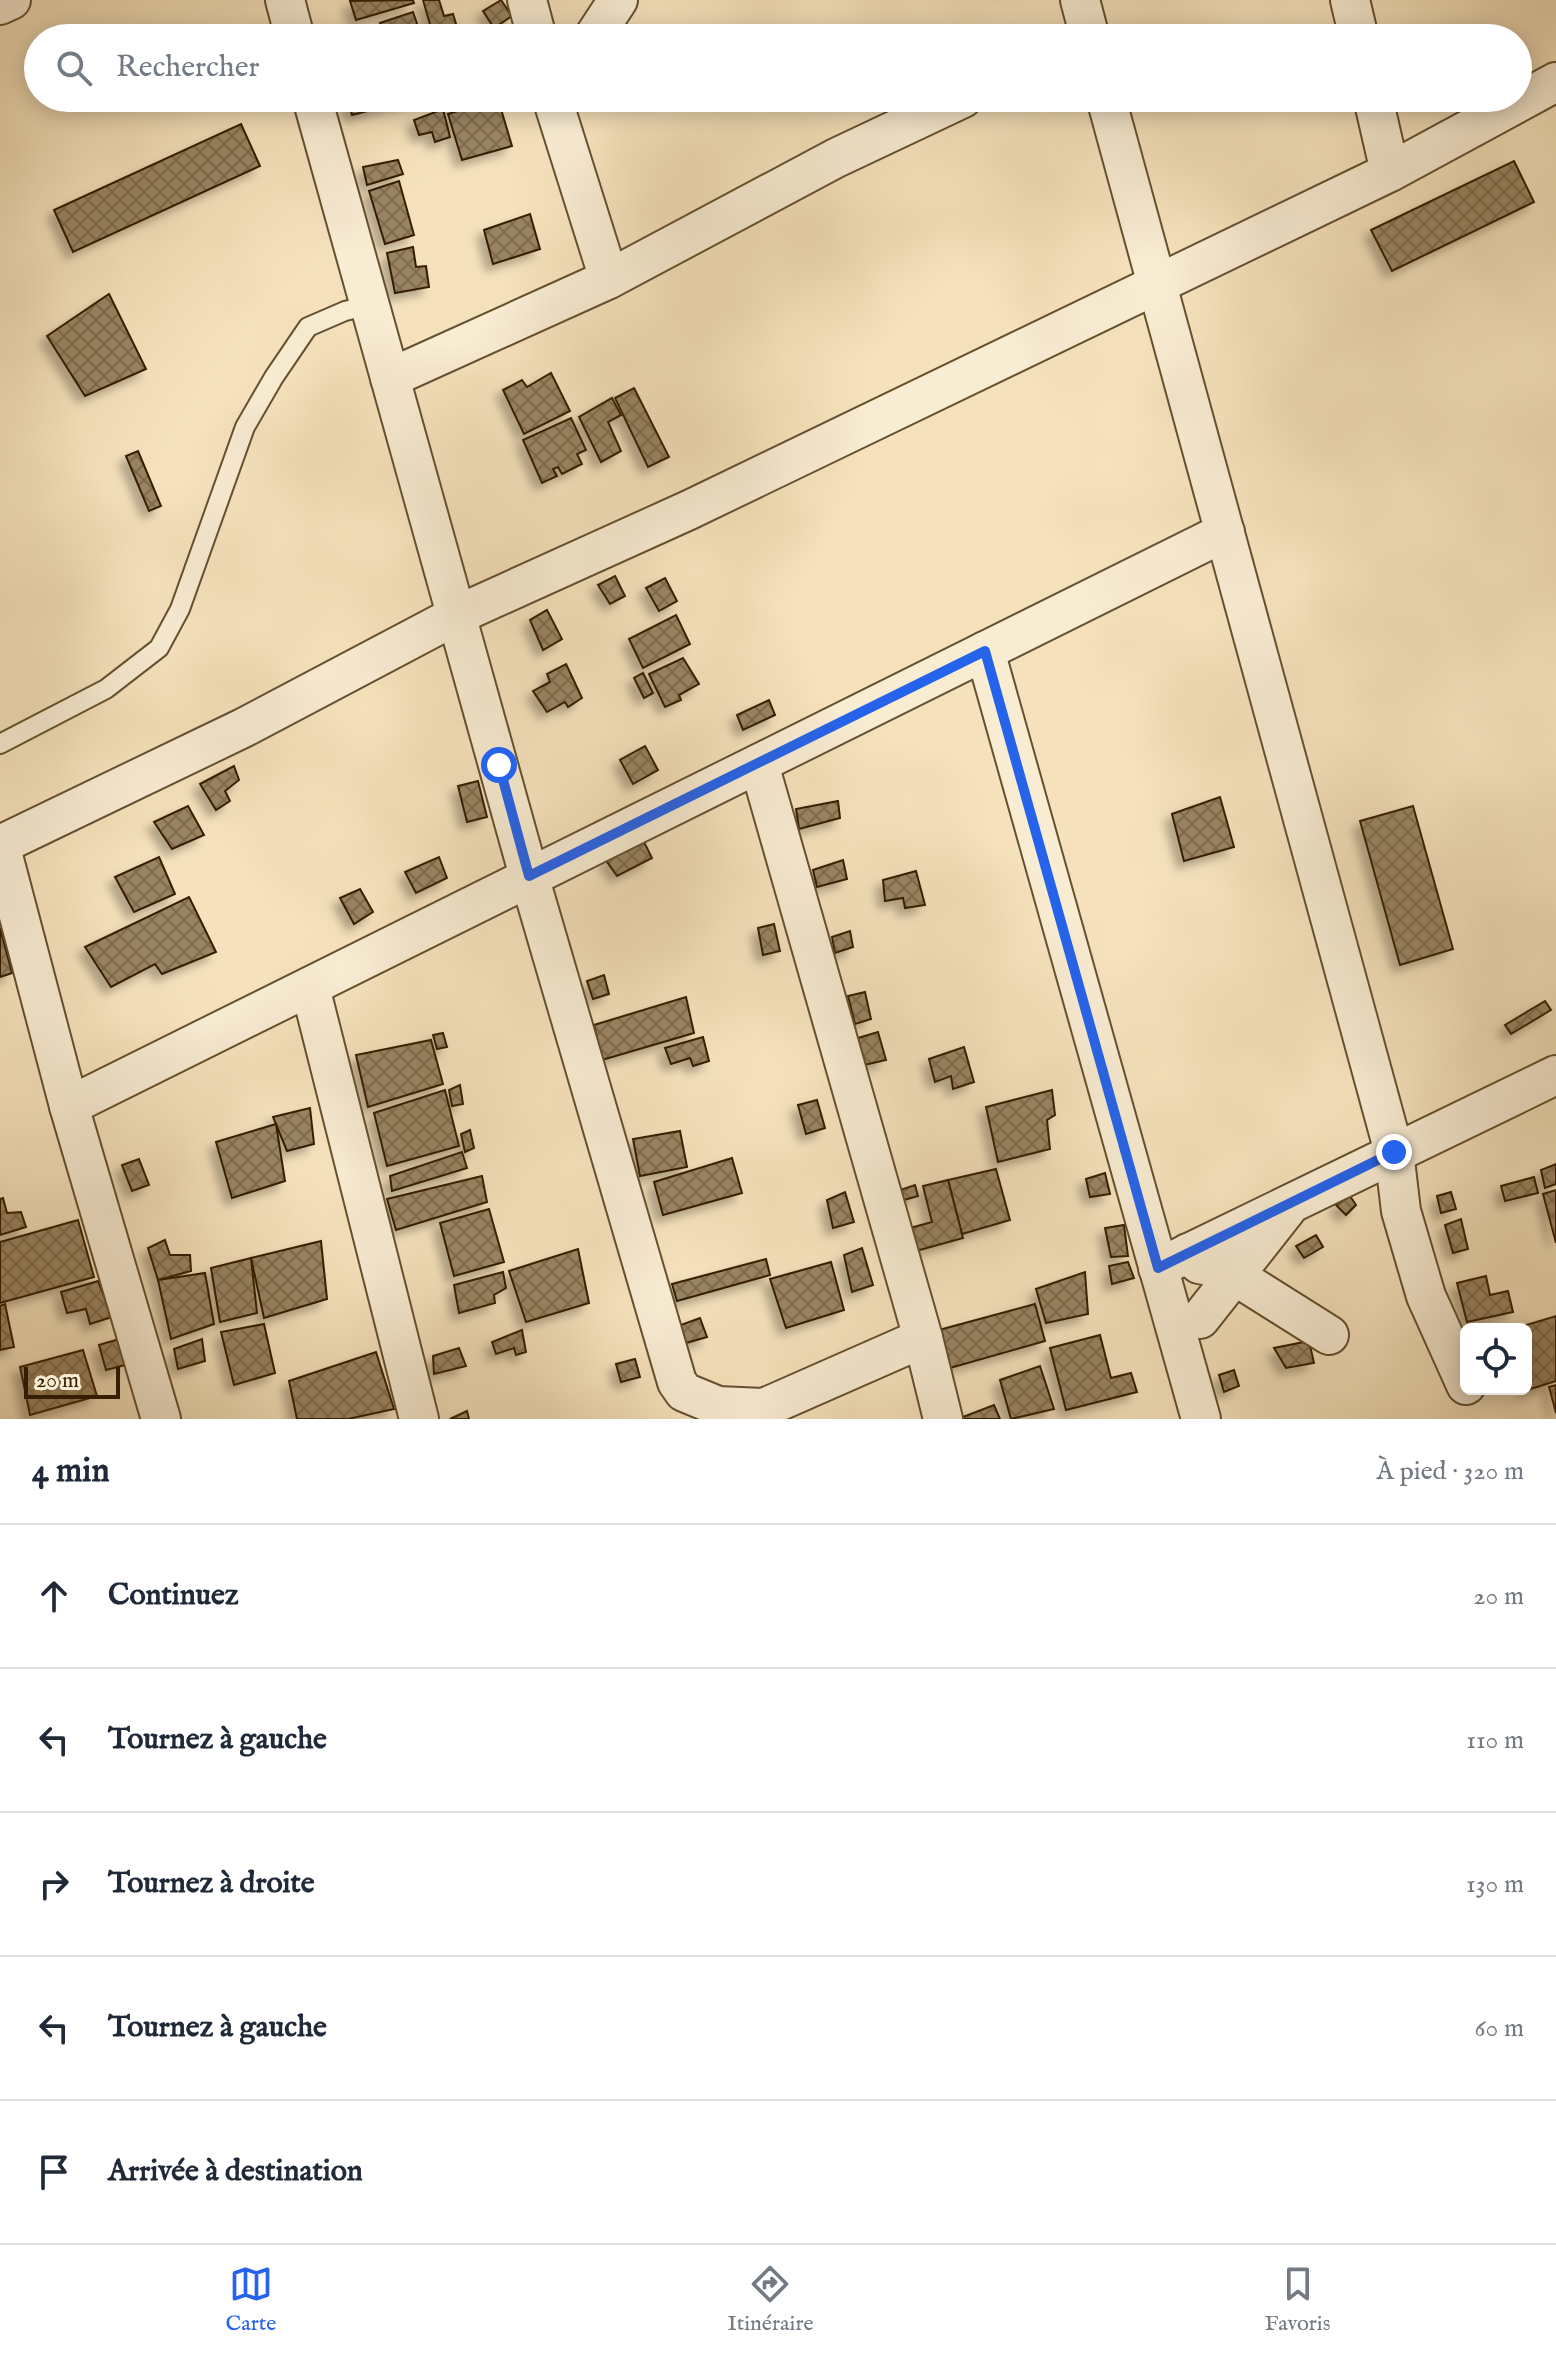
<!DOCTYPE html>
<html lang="fr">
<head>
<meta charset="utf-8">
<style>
  body { margin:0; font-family:"IM FELL English",serif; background:#f2f2f3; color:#1f2937 }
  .controls { position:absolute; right:24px; bottom:24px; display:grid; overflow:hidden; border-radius:12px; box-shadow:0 4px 20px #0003 }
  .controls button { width:72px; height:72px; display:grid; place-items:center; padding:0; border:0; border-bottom:2px solid #e0e1e3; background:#fff; color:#1f2937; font:40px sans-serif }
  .scale { position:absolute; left:24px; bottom:20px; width:96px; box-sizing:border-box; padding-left:8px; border:4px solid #351f00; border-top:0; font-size:22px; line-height:28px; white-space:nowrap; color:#351f00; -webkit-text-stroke:6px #f8ecd3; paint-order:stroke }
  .stop { position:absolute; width:24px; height:24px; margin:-18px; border:6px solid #2563eb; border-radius:50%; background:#fff }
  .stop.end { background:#2563eb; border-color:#fff; box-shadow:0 2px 8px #0008 }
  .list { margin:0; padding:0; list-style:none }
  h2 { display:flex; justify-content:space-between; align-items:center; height:104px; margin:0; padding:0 32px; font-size:34px }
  h2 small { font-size:26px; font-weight:400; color:#747a83 }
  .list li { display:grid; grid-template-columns:52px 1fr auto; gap:24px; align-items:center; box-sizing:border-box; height:144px; padding:0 32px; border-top:2px solid #e0e1e3 }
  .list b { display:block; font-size:30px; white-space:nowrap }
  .list em { font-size:26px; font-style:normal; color:#747a83 }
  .icon { flex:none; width:44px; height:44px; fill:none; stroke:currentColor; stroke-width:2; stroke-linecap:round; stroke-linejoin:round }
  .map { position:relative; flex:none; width:1556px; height:1419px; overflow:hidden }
  .search { position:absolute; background:#fff; box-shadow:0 4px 20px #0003; left:24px; right:24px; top:24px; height:88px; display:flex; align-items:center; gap:20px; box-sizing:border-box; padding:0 28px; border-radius:44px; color:#747a83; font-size:30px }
  .sheet { height:824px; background:#fff }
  nav { display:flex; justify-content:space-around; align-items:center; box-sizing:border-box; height:112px; border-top:2px solid #e0e1e3; background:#fff; font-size:22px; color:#747a83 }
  nav a { display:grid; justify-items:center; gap:4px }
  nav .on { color:#2563eb }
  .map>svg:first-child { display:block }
  .building { fill:url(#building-cross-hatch); stroke:#351f00; stroke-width:2; filter:url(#shadow) }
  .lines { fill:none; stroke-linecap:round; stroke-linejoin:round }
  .lane-casing { stroke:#65502f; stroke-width:22 }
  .street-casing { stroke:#65502f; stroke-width:42 }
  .lane { stroke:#f8ecd3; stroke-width:18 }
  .street { stroke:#f8ecd3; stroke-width:38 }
  .route { stroke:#2563eb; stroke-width:10 }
</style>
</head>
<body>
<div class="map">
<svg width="1556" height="1419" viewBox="0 0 1556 1419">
  <defs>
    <pattern id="building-cross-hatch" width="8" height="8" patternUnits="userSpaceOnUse" patternTransform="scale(2)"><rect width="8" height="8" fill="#998462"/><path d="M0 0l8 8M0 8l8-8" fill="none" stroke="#7e6b4e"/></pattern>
    <filter id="shadow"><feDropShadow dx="-7" dy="7" stdDeviation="4" flood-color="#0004"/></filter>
  </defs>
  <rect width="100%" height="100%" fill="#f5e2bc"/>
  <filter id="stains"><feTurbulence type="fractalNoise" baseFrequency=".0025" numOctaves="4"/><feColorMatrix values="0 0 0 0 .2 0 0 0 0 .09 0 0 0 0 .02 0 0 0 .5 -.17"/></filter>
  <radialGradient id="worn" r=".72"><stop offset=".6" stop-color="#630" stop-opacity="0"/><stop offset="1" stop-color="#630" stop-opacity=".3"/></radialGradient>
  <g class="building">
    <path d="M413 0 414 3 356 20 350 1Z"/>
    <path d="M423 0H439L444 16 453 14 457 27 433 35Z"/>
    <path d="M501 0 512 16 494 28 483 11Z"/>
    <path d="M413 12 422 38H385L380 23Z"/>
    <path d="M347 98H418L352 115Z"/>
    <path d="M449 98H468L469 100 452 109Z"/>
    <path d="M498 99 512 146 462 160 448 114Z"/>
    <path d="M443 109 450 137 435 142 432 132 419 135 414 120Z"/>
    <path d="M241 124 260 166 73 252 54 210Z"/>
    <path d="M398 160 403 174 367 185 363 167Z"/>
    <path d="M1514 161 1534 202 1392 271 1371 230Z"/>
    <path d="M399 181 414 235 385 244 369 191Z"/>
    <path d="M530 214 540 249 493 264 484 230Z"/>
    <path d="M413 247 416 267 426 266 429 287 395 293 387 253Z"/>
    <path d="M109 294 146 369 85 396 47 336Z"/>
    <path d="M551 373 570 411 524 434 503 390 522 380 527 387Z"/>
    <path d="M634 388 669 457 648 467 615 398Z"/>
    <path d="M612 398 621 415 608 422 621 451 601 462 579 417Z"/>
    <path d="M571 418 586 450 577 454 582 464 562 474 558 467 553 469 557 476 542 483 523 440Z"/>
    <path d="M138 451 161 506 149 511 126 456Z"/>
    <path d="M615 576 625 596 610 604 598 585Z"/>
    <path d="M665 578 677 601 659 611 646 588Z"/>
    <path d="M547 610 562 639 543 650 530 620Z"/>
    <path d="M676 615 690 644 643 668 629 639Z"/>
    <path d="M683 658 699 684 679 695 681 700 665 707 649 674Z"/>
    <path d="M566 664 582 698 568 707 565 702 547 712 533 691 550 682 547 674Z"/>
    <path d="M643 673 653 693 644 698 634 678Z"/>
    <path d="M769 700 775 715 743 730 737 715Z"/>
    <path d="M645 746 658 770 633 784 620 760Z"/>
    <path d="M234 766 239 780 225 791 230 801 216 810 200 784Z"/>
    <path d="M478 781 487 817 467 822 458 786Z"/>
    <path d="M1220 797 1234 847 1184 861 1172 814Z"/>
    <path d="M838 801 840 818 799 829 796 809Z"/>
    <path d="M188 806 204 835 172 849 154 822Z"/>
    <path d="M1413 806 1453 949 1400 965 1360 821Z"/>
    <path d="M643 840 652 858 617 876 605 859Z"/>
    <path d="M159 857 175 894 134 912 115 877Z"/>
    <path d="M439 857 447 878 416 893 405 872Z"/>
    <path d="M843 860 847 879 817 887 813 870Z"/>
    <path d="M916 871 925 905 905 908 903 898 885 901 883 880Z"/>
    <path d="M360 889 373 912 354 924 340 898Z"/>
    <path d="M189 897 216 952 162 974 155 964 111 987 85 947Z"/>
    <path d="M774 924 780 951 763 955 758 928Z"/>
    <path d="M0 928 12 973 0 977Z"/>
    <path d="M850 931 853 947 835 953 832 937Z"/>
    <path d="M604 975 609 994 593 999 587 981Z"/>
    <path d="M865 992 871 1019 855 1024 848 996Z"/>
    <path d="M686 997 694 1033 602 1060 594 1025Z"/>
    <path d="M1545 1001 1551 1010 1511 1034 1505 1025Z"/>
    <path d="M878 1032 886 1060 864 1065 858 1038Z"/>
    <path d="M443 1033 447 1047 437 1049 433 1035Z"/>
    <path d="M703 1037 709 1061 693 1066 690 1058 671 1064 665 1048Z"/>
    <path d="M431 1040 443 1084 368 1107 356 1055Z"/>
    <path d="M964 1047 974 1082 953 1089 951 1076 935 1082 929 1059Z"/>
    <path d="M460 1085 463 1104 452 1106 449 1090Z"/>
    <path d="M445 1090 459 1146 387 1166 374 1113Z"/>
    <path d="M1052 1090 1055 1115 1047 1120 1050 1149 998 1162 986 1107Z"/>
    <path d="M817 1100 825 1128 806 1134 798 1105Z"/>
    <path d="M310 1108 314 1144 287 1151 273 1117Z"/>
    <path d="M276 1124 285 1181 232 1198 216 1142Z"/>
    <path d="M470 1130 474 1148 465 1152 461 1134Z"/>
    <path d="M680 1131 687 1167 640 1176 633 1139Z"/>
    <path d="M462 1152 467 1168 392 1191 390 1176Z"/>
    <path d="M732 1158 742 1193 663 1215 654 1182Z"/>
    <path d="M139 1159 149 1185 132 1191 122 1165Z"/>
    <path d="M1556 1164V1184L1545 1188 1541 1170Z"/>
    <path d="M996 1169 1010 1220 962 1234 948 1180Z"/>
    <path d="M1105 1173 1110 1194 1090 1197 1086 1179Z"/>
    <path d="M482 1176 487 1202 396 1230 387 1199Z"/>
    <path d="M1534 1177 1538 1193 1505 1201 1501 1186Z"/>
    <path d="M948 1180 963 1238 916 1251 910 1228 932 1222 923 1186Z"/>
    <path d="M915 1185 918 1196 904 1200 900 1190Z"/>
    <path d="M1556 1190V1243L1543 1194Z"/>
    <path d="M845 1192 854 1222 833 1228 827 1200Z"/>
    <path d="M1451 1192 1456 1209 1441 1213 1437 1196Z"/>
    <path d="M1350 1196 1356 1205 1346 1215 1336 1205Z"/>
    <path d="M3 1198 7 1213 21 1212 26 1227 0 1235V1199Z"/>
    <path d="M489 1209 504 1262 454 1276 440 1223Z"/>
    <path d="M1461 1219 1468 1249 1453 1253 1445 1225Z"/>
    <path d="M78 1220 94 1277 0 1303V1242Z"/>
    <path d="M1124 1225 1128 1256 1111 1257 1105 1228Z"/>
    <path d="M1316 1235 1323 1247 1304 1258 1296 1246Z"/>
    <path d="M165 1240 170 1255H190L191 1271 158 1280 148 1248Z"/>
    <path d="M321 1241 327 1299 264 1318 251 1258Z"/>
    <path d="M862 1248 873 1285 852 1292 844 1255Z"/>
    <path d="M578 1249 589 1303 526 1322 509 1271Z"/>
    <path d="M251 1258 257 1313 220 1322 211 1268Z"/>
    <path d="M766 1259 770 1275 677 1301 672 1284Z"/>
    <path d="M831 1262 844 1310 786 1328 770 1279Z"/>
    <path d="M1128 1262 1134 1278 1112 1284 1109 1266Z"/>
    <path d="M503 1272 506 1288 494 1295 495 1303 459 1313 454 1285Z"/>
    <path d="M1085 1272 1088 1314 1046 1323 1036 1289Z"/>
    <path d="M205 1273 214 1324 171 1339 158 1280Z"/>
    <path d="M1486 1276 1490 1295 1508 1291 1513 1312 1467 1322 1457 1283Z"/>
    <path d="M98 1281 112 1317 90 1324 86 1309 67 1313 61 1292Z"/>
    <path d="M5 1304 14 1347 0 1350V1306Z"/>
    <path d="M1035 1304 1045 1341 950 1368 939 1330Z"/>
    <path d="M1556 1316V1381L1521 1392 1526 1389V1329H1513Z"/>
    <path d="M700 1318 707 1337 686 1343 678 1326Z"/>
    <path d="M264 1324 275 1373 234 1385 221 1332Z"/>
    <path d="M522 1330 526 1352 516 1355 514 1348 496 1354 492 1342Z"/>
    <path d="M1100 1335 1111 1378 1131 1373 1137 1392 1066 1410 1050 1348Z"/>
    <path d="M119 1339 125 1365 106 1370 99 1345Z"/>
    <path d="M202 1339 205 1361 178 1369 174 1349Z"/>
    <path d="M1309 1341 1314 1363 1286 1368 1274 1348Z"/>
    <path d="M459 1348 466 1366 434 1374 433 1356Z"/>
    <path d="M83 1350 97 1396 30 1415 20 1367Z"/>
    <path d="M376 1352 394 1409 348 1419H297L289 1381Z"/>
    <path d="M635 1359 640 1377 621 1382 616 1364Z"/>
    <path d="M1040 1366 1054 1409 1011 1419 1000 1380Z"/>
    <path d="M1234 1370 1239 1386 1224 1392 1219 1375Z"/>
    <path d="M1556 1385V1413L1549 1387Z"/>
    <path d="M994 1405 1000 1419H963V1417Z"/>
    <path d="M467 1411 469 1419H450Z"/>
  </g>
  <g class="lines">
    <g class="lane-casing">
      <path id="lane" d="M0 744 106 689 159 648 180 609 245 427 274 377 308 327 345 311 370 305"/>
    </g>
    <g class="street-casing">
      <g id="street">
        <path d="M285 0 295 38"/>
        <path d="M527 0 537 38"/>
        <path d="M1080 0 1090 38"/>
        <path d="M1350 0 1359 38"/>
        <path d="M0 5 11 0"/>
        <path d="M593 38 618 0"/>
        <path d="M312 98 529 876 677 1382 684 1392 718 1406 764 1408 923 1338"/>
        <path d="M552 98 609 279"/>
        <path d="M1106 98 1394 1152 1401 1211 1426 1296 1466 1385"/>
        <path d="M1373 98 1390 172"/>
        <path d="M390 378 609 279 836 158 963 98"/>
        <path d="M985 651 1201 1419"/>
        <path d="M759 764 923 1338 943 1419"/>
        <path d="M0 844 69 1106 161 1419"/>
        <path d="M0 845 243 728 457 615 689 510 1390 172 1556 82"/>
        <path d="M310 987 419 1419"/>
        <path d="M69 1106 1225 532"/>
        <path d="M1188 1253 1199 1264 1224 1269 1329 1335"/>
        <path d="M1158 1268 1556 1075"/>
        <path d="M1200 1319 1286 1210"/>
      </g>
    </g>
    <use href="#lane" class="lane"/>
    <use href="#street" class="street"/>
  </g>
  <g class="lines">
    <path class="route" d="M499 765 529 876 985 651 1158 1268 1394 1152"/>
  </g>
  <rect width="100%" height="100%" filter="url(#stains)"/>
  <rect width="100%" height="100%" fill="url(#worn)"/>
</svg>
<div class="controls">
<button><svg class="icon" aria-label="locate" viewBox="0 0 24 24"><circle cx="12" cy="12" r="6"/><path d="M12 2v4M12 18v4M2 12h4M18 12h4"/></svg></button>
</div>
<div class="scale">20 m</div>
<div class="stop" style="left:499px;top:765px"></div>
<div class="stop end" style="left:1394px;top:1152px"></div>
<div class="search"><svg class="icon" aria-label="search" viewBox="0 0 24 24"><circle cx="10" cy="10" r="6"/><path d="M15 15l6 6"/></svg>Rechercher</div>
</div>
<section class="sheet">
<h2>4 min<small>À pied · 320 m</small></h2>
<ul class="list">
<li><svg class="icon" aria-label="ahead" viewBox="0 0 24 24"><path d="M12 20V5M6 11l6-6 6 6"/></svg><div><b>Continuez</b></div><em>20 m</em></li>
<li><svg class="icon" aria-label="left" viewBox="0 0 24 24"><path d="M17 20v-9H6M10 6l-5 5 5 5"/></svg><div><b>Tournez à gauche</b></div><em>110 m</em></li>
<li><svg class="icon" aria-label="right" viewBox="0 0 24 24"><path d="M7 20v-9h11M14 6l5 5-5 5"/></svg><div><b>Tournez à droite</b></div><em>130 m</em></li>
<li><svg class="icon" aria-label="left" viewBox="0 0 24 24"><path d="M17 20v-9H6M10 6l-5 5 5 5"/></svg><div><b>Tournez à gauche</b></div><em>60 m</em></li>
<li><svg class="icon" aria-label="arrive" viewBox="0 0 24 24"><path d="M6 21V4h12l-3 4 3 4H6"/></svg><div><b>Arrivée à destination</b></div></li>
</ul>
</section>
<nav>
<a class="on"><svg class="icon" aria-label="map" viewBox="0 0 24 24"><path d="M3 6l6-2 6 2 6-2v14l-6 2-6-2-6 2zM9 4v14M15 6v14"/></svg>Carte</a>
<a><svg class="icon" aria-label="directions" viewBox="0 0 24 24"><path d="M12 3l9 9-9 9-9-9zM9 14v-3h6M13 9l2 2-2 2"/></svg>Itinéraire</a>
<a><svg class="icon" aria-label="saved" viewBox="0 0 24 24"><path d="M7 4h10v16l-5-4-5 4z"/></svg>Favoris</a>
</nav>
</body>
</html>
